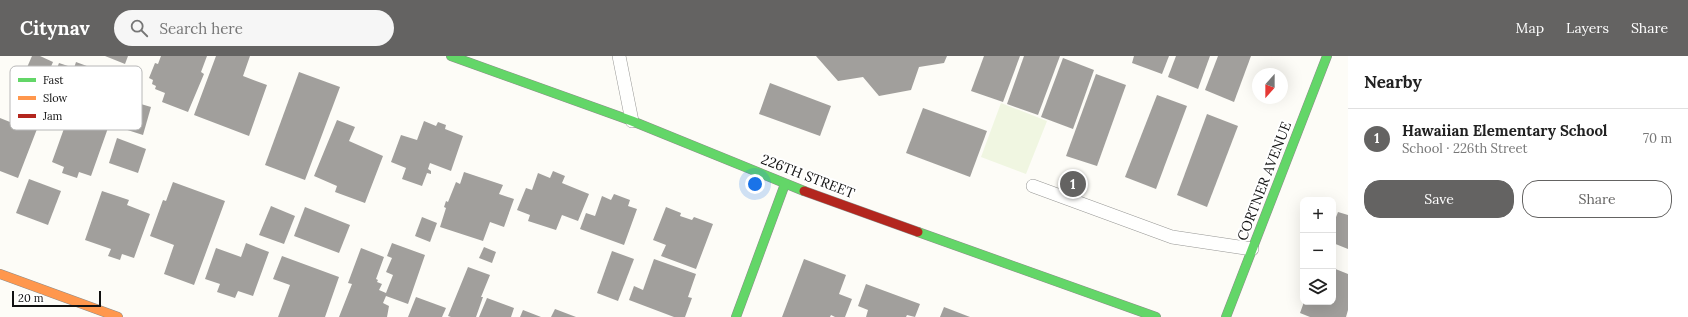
<!DOCTYPE html>
<html lang="en">
<head>
<meta charset="utf-8">
<style>
  body { margin:0; font-family:Lora,serif; background:#f6f6f6; color:#222 }
  .controls { position:absolute; right:12px; bottom:12px; display:grid; overflow:hidden; border-radius:8px; box-shadow:0 4px 16px #0002 }
  .controls button { width:36px; height:36px; display:grid; place-items:center; padding:0; border:0; border-bottom:1px solid #e0e0e0; background:#fff; color:#222; font:20px sans-serif }
  .compass { position:absolute; left:1252px; top:12px; width:36px; height:36px; border-radius:50%; background:#fff; box-shadow:0 4px 16px #0002; rotate:201deg }
  .scale { position:absolute; left:12px; bottom:10px; width:89px; box-sizing:border-box; padding-left:4px; border:2px solid #111; border-top:0; font-size:11px; line-height:14px; white-space:nowrap; color:#111; -webkit-text-stroke:3px #fff; paint-order:stroke }
  .you { position:absolute; left:755px; top:128px; width:14px; height:14px; margin:-10px; border:3px solid #fff; border-radius:50%; background:#1a73e8; box-shadow:0 0 0 6px #1a73e833 }
  .badge { display:grid; place-items:center; width:26px; height:26px; border-radius:50%; background:#646362; color:#fff; font-size:13px; font-weight:700 }
  .pin { position:absolute; translate:-50% -50%; border:2px solid #fff; box-shadow:0 1px 4px #0006 }
  .list { margin:0; padding:0; list-style:none }
  h2 { display:flex; justify-content:space-between; align-items:center; height:52px; margin:0; padding:0 16px; font-size:17px }
  h2 small { font-size:13px; font-weight:400; color:#767676 }
  .list li { display:grid; grid-template-columns:26px 1fr auto; gap:12px; align-items:center; box-sizing:border-box; height:60px; padding:0 16px; border-top:1px solid #e0e0e0 }
  .list b { display:block; font-size:15px; white-space:nowrap }
  .list p { margin:0; font-size:13px; white-space:nowrap; color:#767676 }
  .list em { font-size:13px; font-style:normal; color:#767676 }
  .actions { display:flex; gap:8px; padding:12px 16px }
  .actions a { flex:1; padding:9px 0; border:1px solid #646362; border-radius:16px; text-align:center; font-size:14px; color:#646362 }
  .actions .main { background:#646362; color:#fff }
  .icon { flex:none; width:22px; height:22px; fill:none; stroke:currentColor; stroke-width:2; stroke-linecap:round; stroke-linejoin:round }
  .map { position:relative; flex:none; width:1348px; height:261px; overflow:hidden }
  header { display:flex; align-items:center; gap:24px; box-sizing:border-box; height:56px; padding:0 20px; background:#646362; color:#fff }
  header strong { font-size:19px }
  nav { display:flex; gap:22px; margin-inline-start:auto; font-size:14px }
  .search { width:280px; height:36px; background:#f6f6f6; display:flex; align-items:center; gap:10px; box-sizing:border-box; padding:0 14px; border-radius:22px; color:#767676; font-size:15px }
  main { display:flex }
  aside { flex:1; background:#fff }
  .map>svg:first-child { display:block }
  .pitch { fill:#f0f6e1 }
  .building { fill:#a19f9c }
  .lines { fill:none; stroke-linecap:round; stroke-linejoin:round }
  .lane-casing { stroke:#979795; stroke-width:14 }
  .fast-casing { stroke:#8e8d8b; stroke-width:10 }
  .slow-casing { stroke:#8e8d8b; stroke-width:10 }
  .jam-casing { stroke:#8e8d8b; stroke-width:10 }
  .lane { stroke:#fffffe; stroke-width:13 }
  .fast { stroke:#63d668; stroke-width:9 }
  .slow { stroke:#ff974d; stroke-width:9 }
  .jam { stroke:#b3261e; stroke-width:9 }
  .labels { text-anchor:middle; dominant-baseline:central; stroke-width:4; stroke-linejoin:round; paint-order:stroke }
  .street-label { font-size:14px; fill:#111; stroke:#fff }
  .key { fill:#fff; stroke:#b8b8b8; stroke-width:1 }
  .key-label { font-size:11px; fill:#111 }
</style>
</head>
<body>
<header>
<strong>Citynav</strong>
<div class="search"><svg class="icon" aria-label="search" viewBox="0 0 24 24"><circle cx="10" cy="10" r="6"/><path d="M15 15l6 6"/></svg>Search here</div>
<nav><a>Map</a><a>Layers</a><a>Share</a></nav>
</header>
<main>
<div class="map">
<svg width="1348" height="261" viewBox="0 0 1348 261">
  <rect width="100%" height="100%" fill="#fdfcf7"/>
  <path class="pitch" d="M1001 47 1047 65 1026 118 981 101Z"/>
  <g class="building">
    <path d="M32 0H40L53 6 42 31 22 23Z"/>
    <path d="M105 0H128L125 8Z"/>
    <path d="M161 0H207L201 16 204 18 188 56 162 46 165 37 155 33 156 30 152 28 153 24 149 22 155 7 158 8Z"/>
    <path d="M216 0H250L243 20 267 29 249 80 194 59Z"/>
    <path d="M816 0H947L944 7 919 11 911 34 879 40 863 21 838 25Z"/>
    <path d="M984 0H1020L1003 46 971 35Z"/>
    <path d="M1024 0H1060L1038 59 1007 48Z"/>
    <path d="M1134 0H1169L1162 18 1132 7Z"/>
    <path d="M1176 0H1210L1198 33 1168 21Z"/>
    <path d="M1218 0H1251L1234 46 1205 34Z"/>
    <path d="M1063 2 1094 14 1073 73 1041 61Z"/>
    <path d="M76 6 122 23 108 59 48 35 59 7 74 12Z"/>
    <path d="M299 16 340 31 305 124 265 109Z"/>
    <path d="M1096 18 1126 29 1097 110 1066 100Z"/>
    <path d="M770 27 831 50 820 80 759 58Z"/>
    <path d="M1157 39 1187 50 1156 133 1125 121Z"/>
    <path d="M124 43 151 51 143 79 115 70Z"/>
    <path d="M923 52 987 75 970 121 906 97Z"/>
    <path d="M1207 58 1238 70 1207 151 1177 139Z"/>
    <path d="M0 62 10 66 11 64 37 73 18 122 0 115Z"/>
    <path d="M337 64 355 71 349 85 383 100 365 147 335 136 337 130 314 120Z"/>
    <path d="M88 65 108 72 91 120 79 116 77 122 62 117 64 111 52 106 66 67 85 74Z"/>
    <path d="M424 65 436 70 438 66 446 69 445 73 463 80 451 115 430 107 428 113 431 115V118L427 117 422 130 402 123 406 112 391 106 401 79 417 84Z"/>
    <path d="M117 82 146 93 138 117 109 107Z"/>
    <path d="M553 115 565 120 562 127 589 138 578 165 562 159 556 174 528 165 530 159 517 154 526 132 532 134 538 117 550 122Z"/>
    <path d="M464 116 503 129 499 138 514 143 504 171 490 166 483 185 440 171 446 152 444 151 446 145 448 146 456 126 460 128Z"/>
    <path d="M29 123 61 135 48 169 16 157Z"/>
    <path d="M173 126 225 145 194 229 164 218 174 189 150 180 163 144 166 145Z"/>
    <path d="M102 135 129 144 127 149 150 158 134 202 122 198 120 204 108 200 111 193 85 184Z"/>
    <path d="M614 138 630 144 628 150 637 153 624 189 580 173 586 157 595 160 602 140 611 144Z"/>
    <path d="M271 150 295 160 284 188 259 179Z"/>
    <path d="M305 151 350 169 339 197 294 180Z"/>
    <path d="M666 151 681 157 680 160 692 164 694 161 713 168 696 213 661 200 666 189 653 184Z"/>
    <path d="M1338 156 1348 159V193L1333 187V169Z"/>
    <path d="M422 161 437 167 430 186 415 180Z"/>
    <path d="M246 187 269 196 253 240 238 235 235 242 217 236 220 228 205 223 216 192 241 201Z"/>
    <path d="M392 187 425 199 408 248 386 240 383 247 389 250 387 261H339L352 228 348 227 361 192 384 201 376 223 378 224 377 226 382 228 379 234 386 237 393 219 386 216 392 202 387 200Z"/>
    <path d="M484 191 496 196 492 207 479 202Z"/>
    <path d="M612 195 634 203 618 245 597 237Z"/>
    <path d="M282 200 339 221 325 261H278L290 229 273 223Z"/>
    <path d="M654 203 696 218 688 241 692 242 685 261H674L629 244 634 230 643 234Z"/>
    <path d="M804 203 846 219 839 238 852 243 845 261H835L831 259 830 261H782Z"/>
    <path d="M468 211 490 219 481 241H483L476 261H451L448 260Z"/>
    <path d="M1333 212 1348 218V254L1346 261H1310L1300 257 1304 246H1333Z"/>
    <path d="M866 228 920 248 915 261 907 259 906 261H866L868 254 858 250Z"/>
    <path d="M416 241 446 252 442 261H408Z"/>
    <path d="M487 242 514 252 511 261H479Z"/>
    <path d="M944 251 970 261H940Z"/>
    <path d="M555 253 576 261H551Z"/>
    <path d="M523 254 541 261H520Z"/>
  </g>
  <g class="lines">
    <g class="lane-casing">
      <g id="lane">
        <path d="M619 0 632 65"/>
        <path d="M1033 130 1172 181 1252 193"/>
      </g>
    </g>
    <g class="fast-casing">
      <g id="fast">
        <path d="M451 0 632 65 804 135"/>
        <path d="M918 176 1156 261"/>
        <path d="M736 261 785 128"/>
        <path d="M1226 261 1327 0"/>
      </g>
    </g>
    <g class="slow-casing">
      <path id="slow" d="M0 218 118 261"/>
    </g>
    <g class="jam-casing">
      <path id="jam" d="M804 135 918 176"/>
    </g>
    <use href="#lane" class="lane"/>
    <use href="#fast" class="fast"/>
    <use href="#slow" class="slow"/>
    <use href="#jam" class="jam"/>
  </g>
  <g class="labels">
    <g class="street-label">
      <text transform="translate(808 120) rotate(21)">226TH STREET</text>
      <text transform="translate(1264 125) rotate(-69)">CORTNER AVENUE</text>
    </g>
  </g>
  <rect x="10" y="10" width="132" height="64" rx="6" class="key"/>
  <rect x="18" y="22" width="18" height="4" fill="#63d668"/>
  <rect x="18" y="40" width="18" height="4" fill="#ff974d"/>
  <rect x="18" y="58" width="18" height="4" fill="#b3261e"/>
  <g class="key-label">
    <text x="43" y="28">Fast</text>
    <text x="43" y="46">Slow</text>
    <text x="43" y="64">Jam</text>
  </g>
</svg>
<div class="controls">
<button>+</button>
<button>−</button>
<button><svg class="icon" aria-label="layers" viewBox="0 0 24 24"><path d="M12 4l9 5-9 5-9-5zM3 14l9 5 9-5"/></svg></button>
</div>
<svg class="compass" viewBox="-18 -18 36 36"><path d="M0-13l5 13h-10z" fill="#e53935"/><path d="M0 13l5-13h-10z" fill="#767676"/></svg>
<div class="scale">20 m</div>
<div class="you"></div>
<div class="pin badge" style="left:1073px;top:128px">1</div>
</div>
<aside>
<h2>Nearby<small></small></h2>
<ul class="list">
<li><span class="badge">1</span><div><b>Hawaiian Elementary School</b><p>School · 226th Street</p></div><em>70 m</em></li>
</ul>
<div class="actions"><a class="main">Save</a><a>Share</a></div>
</aside>
</main>
</body>
</html>
